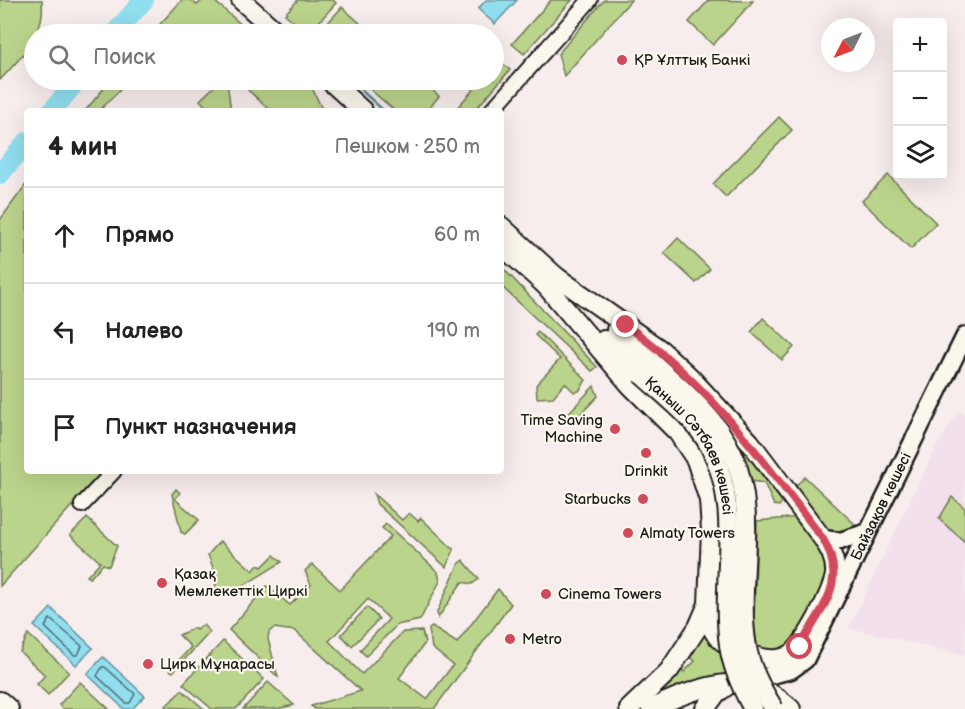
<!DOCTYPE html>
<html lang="ru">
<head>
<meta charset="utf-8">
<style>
  body { margin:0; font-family:"Balsamiq Sans",sans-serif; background:#f2f2f2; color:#222 }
  .controls { position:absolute; right:18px; top:18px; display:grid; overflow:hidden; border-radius:6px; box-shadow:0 6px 24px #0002 }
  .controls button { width:54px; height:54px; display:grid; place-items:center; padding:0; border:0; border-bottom:2px solid #e0e0e0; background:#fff; color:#222; font:30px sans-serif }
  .compass { position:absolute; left:821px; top:18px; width:54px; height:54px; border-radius:50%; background:#fff; box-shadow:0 6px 24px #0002; rotate:228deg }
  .stop { position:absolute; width:18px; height:18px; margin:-14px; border:4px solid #d1495b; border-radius:50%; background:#fff }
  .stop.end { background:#d1495b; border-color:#fff; box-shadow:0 2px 6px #0008 }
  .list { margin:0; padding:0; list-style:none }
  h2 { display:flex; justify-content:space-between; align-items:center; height:78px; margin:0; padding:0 24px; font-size:26px }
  h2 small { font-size:20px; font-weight:400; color:#767676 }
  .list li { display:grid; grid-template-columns:39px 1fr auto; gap:18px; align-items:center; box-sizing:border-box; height:96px; padding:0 24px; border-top:2px solid #e0e0e0 }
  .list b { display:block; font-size:22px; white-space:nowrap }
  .list em { font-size:20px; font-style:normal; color:#767676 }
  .icon { flex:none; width:33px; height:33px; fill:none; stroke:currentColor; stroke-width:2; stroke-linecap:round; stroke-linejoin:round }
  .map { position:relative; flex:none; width:965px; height:709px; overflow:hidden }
  .search { position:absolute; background:#fff; box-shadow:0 6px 24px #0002; left:24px; top:24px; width:480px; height:66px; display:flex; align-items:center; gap:15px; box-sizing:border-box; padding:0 21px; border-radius:33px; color:#767676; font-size:22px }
  .panel { position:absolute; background:#fff; box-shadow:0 6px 24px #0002; left:24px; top:108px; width:480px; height:366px; border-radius:6px }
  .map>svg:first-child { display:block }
  .built { fill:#f2e0ed }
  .green { fill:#bbd48b; stroke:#6c7854; stroke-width:1.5 }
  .water { fill:#90deee; stroke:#62909a; stroke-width:1.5 }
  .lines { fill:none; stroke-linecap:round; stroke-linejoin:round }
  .shore { stroke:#4a6a70; stroke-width:1.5 }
  .stream { stroke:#62909a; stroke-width:3 }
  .river { stroke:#90deee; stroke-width:20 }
  .minor-casing { stroke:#1c1c1c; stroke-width:18 }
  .tertiary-casing { stroke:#1c1c1c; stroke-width:21 }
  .secondary-casing { stroke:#1c1c1c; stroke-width:22 }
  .minor { stroke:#fbf7ec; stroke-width:14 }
  .tertiary { stroke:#fbf7ec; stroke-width:16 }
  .secondary { stroke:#fbf7ec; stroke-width:18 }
  .secondary-bridge-casing { stroke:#1c1c1c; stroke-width:22; stroke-linecap:butt }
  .secondary-bridge { stroke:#fbf7ec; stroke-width:18 }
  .route { stroke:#d1495b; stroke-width:8 }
  .poi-dot { fill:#d1495b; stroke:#fbf7ec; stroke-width:2 }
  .labels { text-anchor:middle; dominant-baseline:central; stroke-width:4.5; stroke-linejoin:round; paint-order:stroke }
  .poi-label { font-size:15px; fill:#1c1c1c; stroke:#fbf7ec; text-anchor:start }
  .street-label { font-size:15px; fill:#1c1c1c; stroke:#fbf7ec }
</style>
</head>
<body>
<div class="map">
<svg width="965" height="709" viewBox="0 0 965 709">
  <rect width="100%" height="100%" fill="#f7edec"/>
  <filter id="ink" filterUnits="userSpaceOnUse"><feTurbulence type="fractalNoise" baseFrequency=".0167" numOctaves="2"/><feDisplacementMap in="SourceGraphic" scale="12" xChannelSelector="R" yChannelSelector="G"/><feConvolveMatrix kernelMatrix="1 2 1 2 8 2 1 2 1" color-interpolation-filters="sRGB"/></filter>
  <g filter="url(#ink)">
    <path class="built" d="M959 411 965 416V655L849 628 936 447Z"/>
    <g class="green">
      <path d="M0 0H42C46 35 23 55 0 80Z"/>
      <path d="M182 0H191L197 5 203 0H213L252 34H151Z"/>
      <path d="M298 0H333L336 3 308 34 285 14Z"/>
      <path d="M551 0H572L524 54 512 44Z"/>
      <path d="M604 0H631L564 76 558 54Z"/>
      <path d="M709 0 753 1 713 45 689 22Z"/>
      <path d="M342 7 372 34H318Z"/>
      <path d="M499 60 510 70 474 111H454L482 80H494V66Z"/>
      <path d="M111 80H130L99 111H85Z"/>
      <path d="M221 80 227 82 231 111H210L200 100Z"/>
      <path d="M237 80H302L312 88 323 111H271Z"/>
      <path d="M369 80H421L439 96 427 111H395L365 85Z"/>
      <path d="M779 117 792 130 726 197 713 184Z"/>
      <path d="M888 175 936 223 911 249 862 201Z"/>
      <path d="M27 183V471H103L0 586V220Z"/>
      <path d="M678 238 710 269 696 283 664 253Z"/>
      <path d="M501 266 597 367 592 371 501 286Z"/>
      <path d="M763 318 794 347 782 360 751 332Z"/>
      <path d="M538 332 586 380 579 391 574 392 565 383 553 397 537 398 536 385 560 359 535 335Z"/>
      <path d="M594 386 598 396 571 424 562 420Z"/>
      <path d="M733 431 786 499 779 506 774 505 764 483 751 481Z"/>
      <path d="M805 477 860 529 832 534 820 528 791 490Z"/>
      <path d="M176 489 180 493 175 499 199 520 185 534 181 532 172 494Z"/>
      <path d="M374 494 402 520 409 513 418 521 421 518 454 550 446 567 377 504Z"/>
      <path d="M952 497 965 508V542L939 519Z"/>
      <path d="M800 517 821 546 829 572 800 637 786 650 758 652 754 625 757 521Z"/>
      <path d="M87 518 117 546 109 566 103 564 90 578 87 576 100 562 70 535Z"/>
      <path d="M386 524 438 572 440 581 420 620 397 625 366 656 360 650 389 619 368 599 329 641 362 674 403 632 422 631 425 643 399 678 427 699 453 665 432 648 429 629 432 627 457 643 498 589 511 604 434 709H315L311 706 361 691 295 631 274 628 269 632 268 639 278 677 229 630 267 586 290 605 311 585 305 571 312 564 340 590 391 536 382 528Z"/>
      <path d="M220 541 253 571 258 565 262 567 274 555 282 562 235 591 216 589 214 570 208 555Z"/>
      <path d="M463 560 479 579 472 584 462 582 438 618 437 612 459 563Z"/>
      <path d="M367 607 379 619 352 646 341 635Z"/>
      <path d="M203 625 210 632 173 672 170 670 191 647 179 635 194 628 196 630Z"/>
      <path d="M703 625 722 652 728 676 636 709 679 669 684 672 695 661 689 656Z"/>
      <path d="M28 634 69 672 48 695 37 684 45 675 20 652Z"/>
      <path d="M223 641 264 679 236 709H212L183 684Z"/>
      <path d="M80 682 109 709H63L59 705Z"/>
      <path d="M268 682 294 705 277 709H243Z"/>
      <path d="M182 690 204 709 165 707Z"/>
    </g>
    <g class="water">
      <path d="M486 0H517L495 24 478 9Z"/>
      <path d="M51 608 93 648 76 665 34 626Z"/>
      <path d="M103 657 145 696 132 709H124L87 674Z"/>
    </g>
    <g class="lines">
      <g class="shore">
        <path d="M50 619 82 646 78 655H74L45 627Z"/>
        <path d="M102 667H105L135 694 130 703H126L97 676Z"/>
      </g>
      <path class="stream" d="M361 90 384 111"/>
      <g class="river">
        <path d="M114 34 144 0"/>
        <path d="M52 111 77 80"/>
        <path d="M0 174 27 142"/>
      </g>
      <g class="minor-casing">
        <g id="minor">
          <path d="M491 111 590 0"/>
          <path d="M82 505 114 471"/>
        </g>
      </g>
      <g class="tertiary-casing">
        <g id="tertiary">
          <path d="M823 539 840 541 868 532"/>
          <path id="s1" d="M744 682 791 670 805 660 965 336"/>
        </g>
      </g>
      <g class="secondary-casing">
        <g id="secondary">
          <path d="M241 0 279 34"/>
          <path d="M329 80 363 111"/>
          <path d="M501 226 562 282"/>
          <path d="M501 245 555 294"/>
          <path d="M554 275 661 350 689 376 750 442 823 539C830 550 836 560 835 574 834 589 805 646 791 654 781 661 766 660 755 656 727 649 706 636 708 604"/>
          <path d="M546 286 630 385 678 433 696 460 709 500 711 530 708 604 698 627 669 671 629 709"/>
          <path d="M616 330 652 362"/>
          <path d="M604 340 641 374"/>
          <path d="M0 701 9 709"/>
          <path d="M651 709C677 696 712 682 742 683 758 683 779 698 791 709"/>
          <path d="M705 709 716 694 728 685"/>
        </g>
      </g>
      <use href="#minor" class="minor"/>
      <use href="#tertiary" class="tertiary"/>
      <use href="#secondary" class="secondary"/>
      <g class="secondary-bridge-casing">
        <g id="secondary-bridge">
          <path d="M652 362C683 389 716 417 733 455 759 515 737 579 746 641 749 666 761 688 774 709"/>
          <path id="s2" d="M641 374C665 396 695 418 710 447 743 510 720 578 729 645 732 668 742 689 753 709"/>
        </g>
      </g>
      <use href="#secondary-bridge" class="secondary-bridge"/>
    </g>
  </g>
  <g class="lines" filter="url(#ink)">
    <path class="route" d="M626 325C711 387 761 457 823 539 849 583 821 607 800 647"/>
  </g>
  <g class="poi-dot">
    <circle cx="622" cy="60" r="6"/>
    <circle cx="615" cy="429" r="6"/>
    <circle cx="646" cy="453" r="6"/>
    <circle cx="643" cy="499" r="6"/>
    <circle cx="628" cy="533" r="6"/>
    <circle cx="162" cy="583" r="6"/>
    <circle cx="546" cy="594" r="6"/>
    <circle cx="510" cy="639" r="6"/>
    <circle cx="148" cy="664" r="6"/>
  </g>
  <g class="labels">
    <g class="poi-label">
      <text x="634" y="60">ҚР Ұлттық Банкі</text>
      <text x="603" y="420" text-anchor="end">Time Saving<tspan x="603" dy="17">Machine</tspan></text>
      <text x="646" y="471" text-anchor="middle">Drinkit</text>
      <text x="631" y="499" text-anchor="end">Starbucks</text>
      <text x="640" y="533">Almaty Towers</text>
      <text x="174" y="574">Қазақ<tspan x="174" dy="17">Мемлекеттік Циркі</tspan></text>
      <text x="558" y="594">Cinema Towers</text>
      <text x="522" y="639">Metro</text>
      <text x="160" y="664">Цирк Мұнарасы</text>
    </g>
    <g class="street-label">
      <text stroke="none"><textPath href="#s2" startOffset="90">Қаныш Сәтбаев көшесі</textPath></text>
      <text stroke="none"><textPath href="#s1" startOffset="237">Байзақов көшесі</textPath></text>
    </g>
  </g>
</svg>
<div class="controls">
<button>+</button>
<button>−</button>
<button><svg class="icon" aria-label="layers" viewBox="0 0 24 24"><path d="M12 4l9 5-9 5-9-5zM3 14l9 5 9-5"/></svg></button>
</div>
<svg class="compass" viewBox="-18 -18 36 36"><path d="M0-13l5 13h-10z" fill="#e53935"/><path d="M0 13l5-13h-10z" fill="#767676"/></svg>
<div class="stop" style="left:800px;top:647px"></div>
<div class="stop end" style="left:626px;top:325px"></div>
<div class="search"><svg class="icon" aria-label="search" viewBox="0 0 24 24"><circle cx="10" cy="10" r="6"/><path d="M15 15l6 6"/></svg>Поиск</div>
<section class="panel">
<h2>4 мин<small>Пешком · 250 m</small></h2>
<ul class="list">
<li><svg class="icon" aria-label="ahead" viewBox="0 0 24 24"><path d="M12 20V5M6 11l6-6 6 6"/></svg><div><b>Прямо</b></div><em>60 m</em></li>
<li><svg class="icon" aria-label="left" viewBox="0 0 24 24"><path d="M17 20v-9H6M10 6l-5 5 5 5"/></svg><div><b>Налево</b></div><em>190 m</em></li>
<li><svg class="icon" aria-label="arrive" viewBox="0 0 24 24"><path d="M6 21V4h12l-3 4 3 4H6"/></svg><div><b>Пункт назначения</b></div></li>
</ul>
</section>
</div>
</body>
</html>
